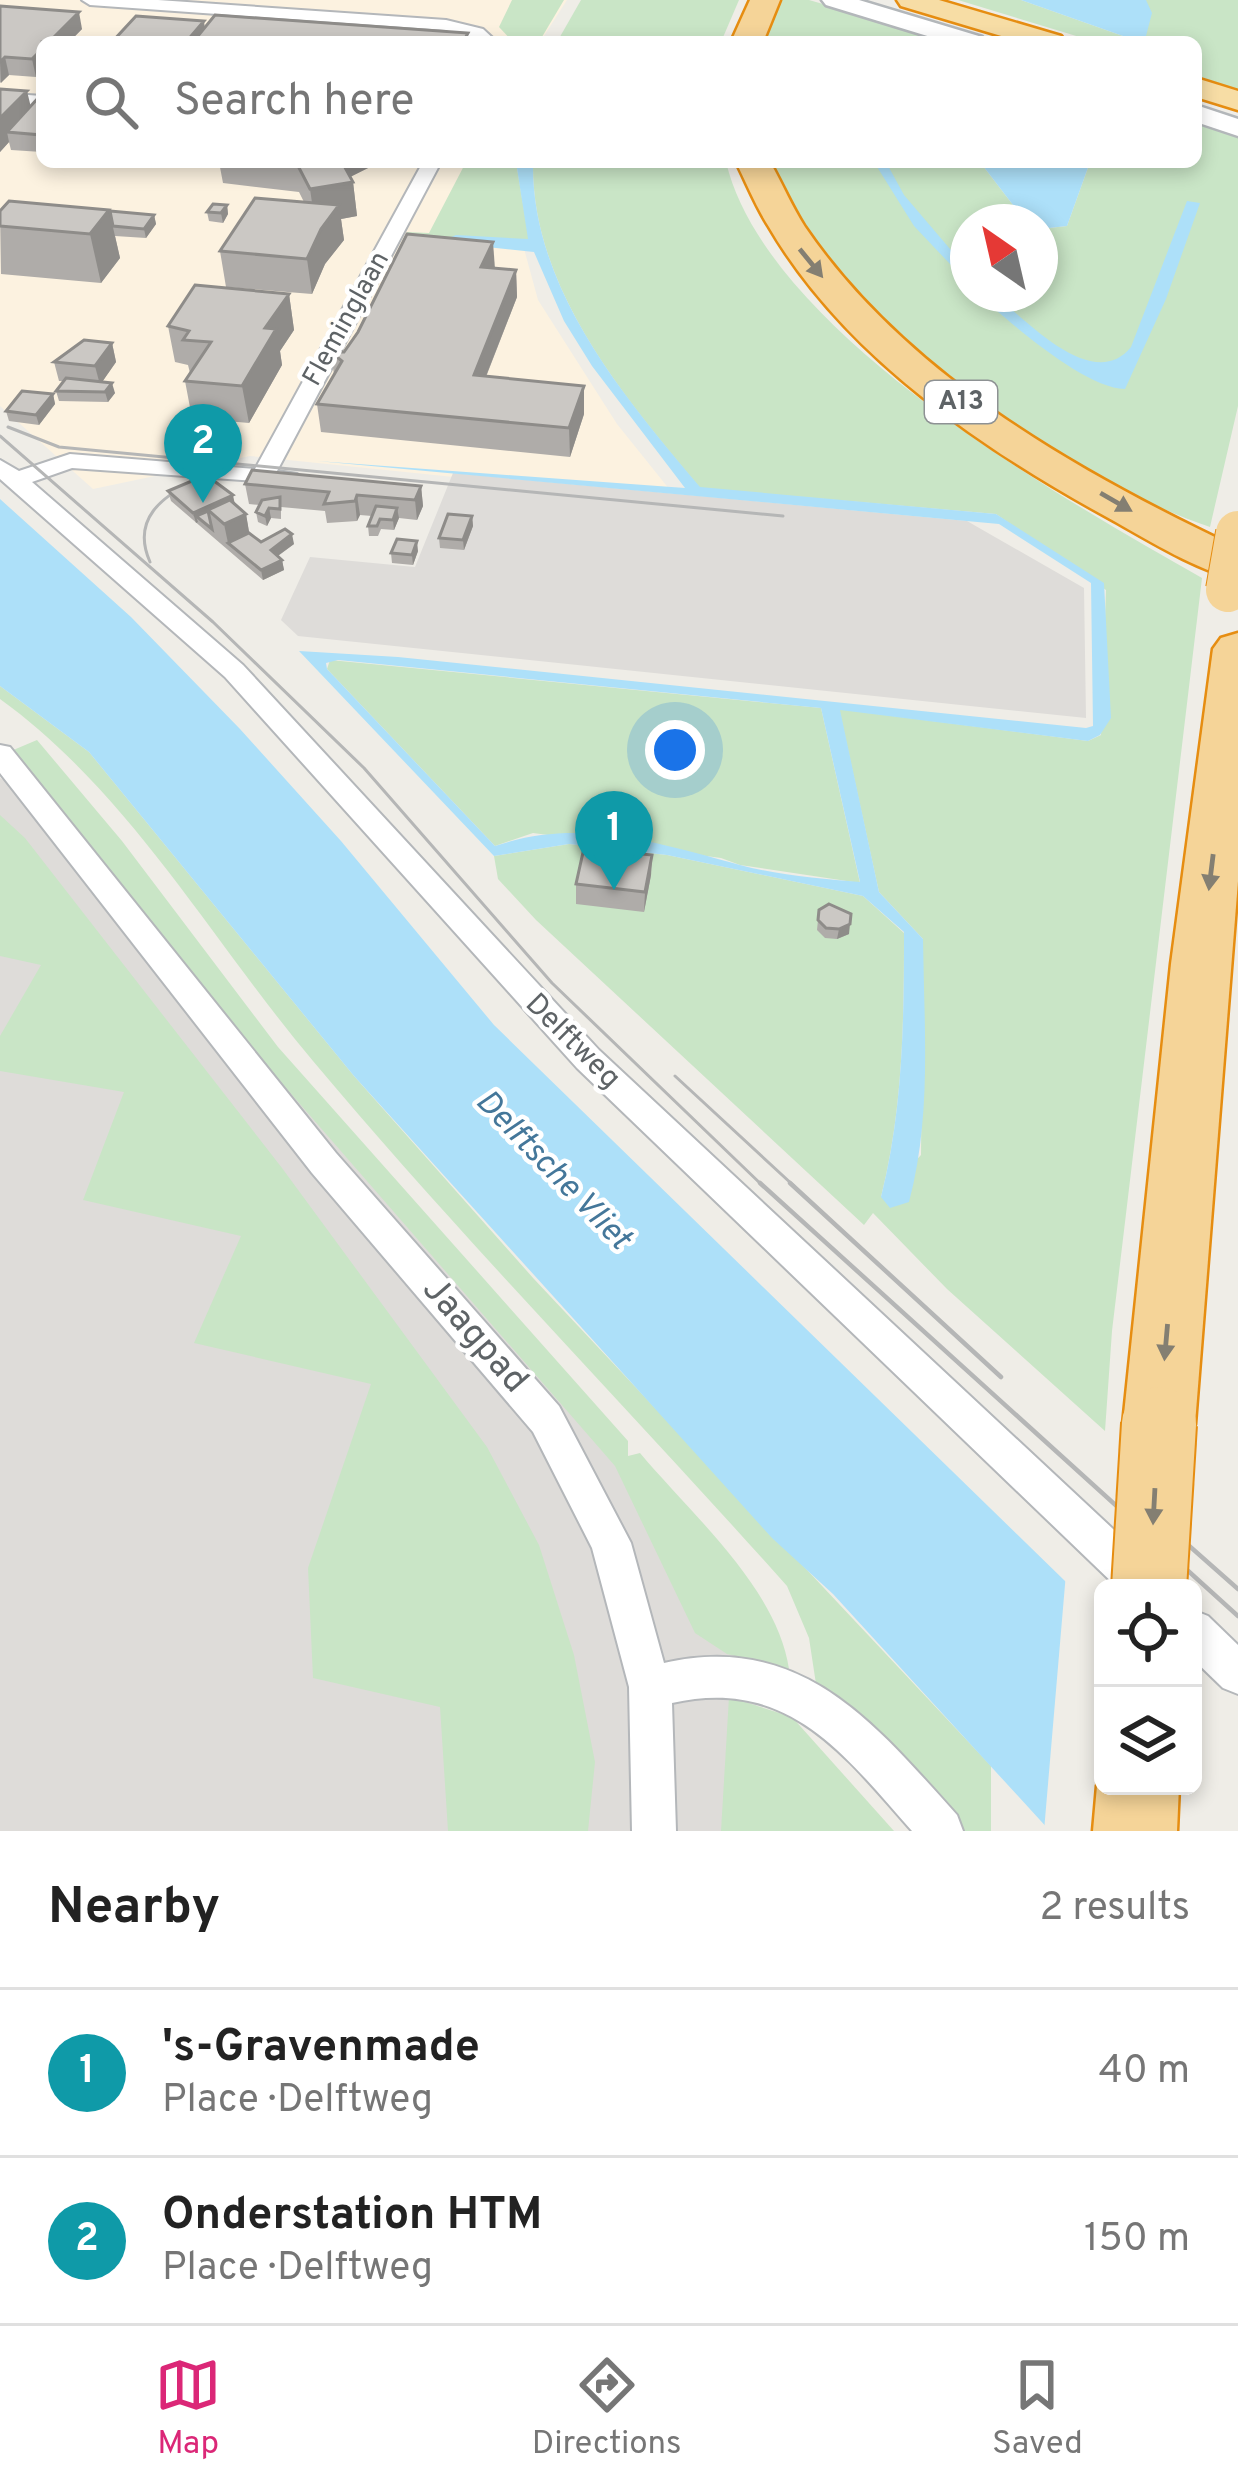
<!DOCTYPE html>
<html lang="en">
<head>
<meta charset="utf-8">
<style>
  body { margin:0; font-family:Overpass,sans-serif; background:#f6f6f6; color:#222 }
  .controls { position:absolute; right:36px; bottom:36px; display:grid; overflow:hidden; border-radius:18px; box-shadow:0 6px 18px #0003 }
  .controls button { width:108px; height:108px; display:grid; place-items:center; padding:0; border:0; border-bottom:3px solid #e0e0e0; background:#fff; color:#222; font:60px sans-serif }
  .compass { position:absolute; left:950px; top:204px; width:108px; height:108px; border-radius:50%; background:#fff; box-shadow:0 6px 18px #0003; rotate:326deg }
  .you { position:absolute; left:675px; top:750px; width:42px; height:42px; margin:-30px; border:9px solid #fff; border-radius:50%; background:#1a73e8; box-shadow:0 0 0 18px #1a73e833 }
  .badge { display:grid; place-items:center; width:78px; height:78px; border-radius:50%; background:#db2777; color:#fff; font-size:39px; font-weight:700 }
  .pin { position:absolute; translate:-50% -99px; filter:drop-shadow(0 3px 6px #0008) }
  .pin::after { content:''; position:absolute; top:63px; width:42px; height:36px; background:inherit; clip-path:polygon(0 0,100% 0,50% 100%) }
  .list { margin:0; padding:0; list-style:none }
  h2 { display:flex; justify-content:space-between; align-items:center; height:156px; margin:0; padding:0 48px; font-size:51px }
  h2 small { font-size:39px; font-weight:400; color:#767676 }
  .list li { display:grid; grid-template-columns:78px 1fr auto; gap:36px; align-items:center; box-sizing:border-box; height:168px; padding:0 48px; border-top:3px solid #e0e0e0 }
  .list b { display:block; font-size:45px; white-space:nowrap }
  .list p { margin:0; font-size:39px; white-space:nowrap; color:#767676 }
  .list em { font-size:39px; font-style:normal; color:#767676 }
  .icon { flex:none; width:66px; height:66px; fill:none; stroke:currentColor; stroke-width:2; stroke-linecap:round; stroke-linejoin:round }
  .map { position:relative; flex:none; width:1238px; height:1831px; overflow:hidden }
  .search { position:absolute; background:#fff; box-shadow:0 6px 18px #0003; left:36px; right:36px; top:36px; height:132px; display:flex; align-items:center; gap:30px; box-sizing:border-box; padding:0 42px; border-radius:18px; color:#767676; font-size:45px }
  .sheet { height:492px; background:#fff }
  nav { display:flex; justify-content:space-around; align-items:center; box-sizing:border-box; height:168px; border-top:3px solid #e0e0e0; background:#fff; font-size:33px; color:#767676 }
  nav a { display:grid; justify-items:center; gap:6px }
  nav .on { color:#db2777 }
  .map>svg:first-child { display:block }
  .commercial { fill:#fcf2e0 }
  .industrial { fill:#dedcd9 }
  .green { fill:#c9e5c6 }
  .water { fill:#ade0f9; fill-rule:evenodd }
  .pier { fill:#efede7 }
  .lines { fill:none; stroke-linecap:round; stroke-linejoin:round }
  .minor-casing { stroke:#b4b7ba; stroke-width:4 }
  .secondary-casing { stroke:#b3b7ba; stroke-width:5 }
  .trunk-casing { stroke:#e68d11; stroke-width:5 }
  .motorway-casing { stroke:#e68d11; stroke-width:5 }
  .minor { fill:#fff; fill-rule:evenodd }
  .secondary { fill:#fff; fill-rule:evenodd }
  .trunk { fill:#f7dda5; fill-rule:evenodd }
  .motorway { fill:#f5d498; fill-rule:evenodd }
  .tram-far1 { stroke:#b5b6b6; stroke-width:3 }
  .tram { stroke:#b5b6b6; stroke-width:4.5 }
  .motorway-bridge-far1-casing { stroke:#e68d11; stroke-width:46; stroke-linecap:butt }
  .motorway-bridge-casing { stroke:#e68d11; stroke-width:78; stroke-linecap:butt }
  .motorway-bridge-far1 { stroke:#f5d498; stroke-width:44 }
  .motorway-bridge { stroke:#f5d498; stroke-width:74 }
  .wall { fill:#afaca9 }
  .shaded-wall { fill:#8e8c89 }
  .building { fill:#cbc8c4; stroke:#8e8c89; stroke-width:3 }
  .oneway { fill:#847f72 }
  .labels { text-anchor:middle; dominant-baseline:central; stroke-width:9; stroke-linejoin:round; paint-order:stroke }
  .far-street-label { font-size:27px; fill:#5e6366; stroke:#fff }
  .shield { fill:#fff; stroke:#8e9294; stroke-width:3 }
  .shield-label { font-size:27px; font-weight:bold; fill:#5e6366 }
  .street-label { font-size:30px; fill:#5e6366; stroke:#fff }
  .water-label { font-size:33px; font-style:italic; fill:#44779a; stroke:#fff }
  .near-street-label { font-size:36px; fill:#5e6366; stroke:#fff }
</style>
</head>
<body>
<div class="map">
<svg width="1238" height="1831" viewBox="0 0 1238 1831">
  <rect width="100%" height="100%" fill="#efede7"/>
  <path class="commercial" d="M0 0H567L540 42H42V162H512L511 201 538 300 617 424 678 500 250 456 93 489 0 406Z"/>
  <g class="industrial">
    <path d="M453 473 967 521 1084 588 1086 718 298 636 281 620 310 557 415 567Z"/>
    <path d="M0 778 25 792 768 1631 737 1831H0Z"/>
  </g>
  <g class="green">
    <path d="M512 0H564L539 42H513L499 27Z"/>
    <path d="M581 0H739L721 42H557Z"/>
    <path d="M782 0H809L955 42H764L767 24Z"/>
    <path d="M958 0H1021L1140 42H1096Z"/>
    <path d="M1146 0H1238V91L1196 75V42H1144Z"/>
    <path d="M1196 120 1238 134V406L1210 527C1065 478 875 342 796 210 786 195 775 180 771 162H980L1026 222H968V294H1040V229L1067 226 1090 162H1196Z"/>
    <path d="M466 162H516L529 240 407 242V232L429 233Z"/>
    <path d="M533 162H726C767 332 1058 496 1202 578L1112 1331 1105 1431 947 1289 873 1213 864 1225 536 920 498 879 494 856 569 844 667 855 863 896 904 933C904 1021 903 1110 881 1197L921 1155 923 939 879 892 839 709 1088 741 1101 735 1106 590 996 514 700 488C624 397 531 288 533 162Z"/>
    <path d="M330 660 821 708 860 883 740 865 721 858 533 833 495 846 327 669Z"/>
    <path d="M0 686 89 752 354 1076 534 1279 991 1766V1831H963L844 1700 816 1684 809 1638 787 1586C630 1410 464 1241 313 1061 211 940 130 793 0 699Z"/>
    <path d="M37 740 122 841 278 1047 628 1441V1456L640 1453C692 1515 777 1588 789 1669L727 1654 695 1633 615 1466 205 995 11 751Z"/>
    <path d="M0 815 25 838 282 1168 487 1447 539 1545 574 1655 595 1762 588 1831H448L440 1707 313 1678 308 1568 371 1384 194 1343 241 1236 83 1200 124 1092 0 1071V1036L41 965 0 956Z"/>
    <path d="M729 1697 792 1717 894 1831H721Z"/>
  </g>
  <g class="water">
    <path d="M1021 0H1146L1152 13 1146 36 1156 42H1140Z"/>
    <path d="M516 162H533C531 288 624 397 700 487L996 514 1104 583 1111 718 1100 735 1088 741 840 710 879 892 923 939C924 1027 932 1116 909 1202L890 1208 881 1197C903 1110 904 1021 904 932L863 896 667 855 569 844 494 856 299 651 398 657 1086 728 1093 726 1091 583 999 524 317 461 685 488 592 366 564 321 534 252 450 243 449 238 456 235 528 239ZM338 660 821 708 860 882C822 879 777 875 740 865 657 843 580 817 495 846L327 669 326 663Z"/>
    <path d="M874 162H886L904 195 968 270V283L914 226Z"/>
    <path d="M980 162H1090L1067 226 1040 229V222H1026Z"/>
    <path d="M1187 201 1200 203 1166 299 1125 389C1084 388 1009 322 978 294H994C1025 319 1093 394 1131 347Z"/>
    <path d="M0 499 131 617 240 729 341 841 494 1025 1103 1618V1786H1193L1238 1831H1050L833 1594 772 1538 354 1076 89 752 0 686Z"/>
  </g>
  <path class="pier" d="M1066 1573 1103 1610V1786H1193L1195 1704 1238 1746V1831H1044Z"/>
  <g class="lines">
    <g class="minor-casing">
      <g id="minor">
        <path d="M82 0H158L446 20 483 29 497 42H479L446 30 90 5Z"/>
        <path d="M0 93 42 96V106L0 103Z"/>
        <path d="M423 162H441L277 471 297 474V484L72 468 32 482 243 665 599 1050 1157 1570 1162 1588H1118L577 1068 225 677 0 479V460L19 471 70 454 255 469Z"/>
        <path d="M0 745 10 747 336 1153 559 1406 631 1543 664 1663C802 1632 874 1723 957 1815L963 1831H912C843 1753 788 1677 672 1703L676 1831H632L629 1687 592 1548 533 1432 312 1173 0 773Z"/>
        <path d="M1193 1610 1208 1616 1238 1645V1694L1223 1688 1193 1659Z"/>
      </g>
    </g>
    <g class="secondary-casing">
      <g id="secondary">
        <path d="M822 0H859L982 37 985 42H947L826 5Z"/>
        <path d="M1196 105 1238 119V136L1196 122Z"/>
      </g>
    </g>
    <g class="trunk-casing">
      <g id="trunk">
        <path d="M897 0H939L1061 36 1065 42H1021L901 6Z"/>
        <path d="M1196 78 1238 91V110L1196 97Z"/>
      </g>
    </g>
    <g class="motorway-casing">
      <g id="motorway">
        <path d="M750 0H780L763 42H731Z"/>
        <path d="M736 162H770C782 183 792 207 805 227 907 376 1079 473 1238 548V580C1195 569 1153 543 1114 521 985 451 845 357 769 227 756 207 747 184 736 162Z"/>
        <path d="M1238 633V881L1195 1424 1184 1448 1159 1458 1134 1448 1123 1424 1171 964 1213 649 1221 638Z"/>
        <path d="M1103 1771V1786H1179L1177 1831H1093L1097 1786Z"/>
      </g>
    </g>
    <use href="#minor" class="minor"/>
    <use href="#secondary" class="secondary"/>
    <use href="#trunk" class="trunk"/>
    <use href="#motorway" class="motorway"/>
    <g class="tram-far1">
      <path d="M8 427 59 447 783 516"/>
      <path d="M0 436 213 622 364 768 552 983 763 1186"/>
      <path d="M150 562C131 519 162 496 198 479"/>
      <path d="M675 1076 794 1186"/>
    </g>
    <g class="tram">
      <path d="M760 1183 1238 1616"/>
      <path d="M790 1183 1001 1377"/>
      <path d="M1126 1490 1238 1589"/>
    </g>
    <g class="motorway-bridge-far1-casing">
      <path id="motorway-bridge-far1" d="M1228 590 1238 533"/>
    </g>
    <g class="motorway-bridge-casing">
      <path id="motorway-bridge" d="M1149 1588 1159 1424"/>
    </g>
    <use href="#motorway-bridge-far1" class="motorway-bridge-far1"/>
    <use href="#motorway-bridge" class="motorway-bridge"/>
  </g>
  <g class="wall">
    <path d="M0 6 82 29 36 77 9 75 0 83Z"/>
    <path d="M0 89 30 106 42 97V152L11 150 9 142 0 152Z"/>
    <path d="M219 162H380L350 177 353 182 357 216 341 219 344 240 325 264 312 294 226 287 220 251 304 202 299 192 223 183Z"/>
    <path d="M227 205 228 214 223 223 209 221 207 212Z"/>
    <path d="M0 211H110L154 215 156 224 146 238 115 236 120 258 101 283 1 274Z"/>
    <path d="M495 268 516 270 517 297 486 377 584 414 570 457 321 432 317 404 334 375 331 352H344Z"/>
    <path d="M289 294 294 330 280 351 282 365 249 423 192 418 185 381 190 373 188 365 175 362 168 326Z"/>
    <path d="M112 343 116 362 102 382 115 393 108 402 59 401 56 391 63 381H59L54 362Z"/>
    <path d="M53 394 55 404 39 425 9 421 6 411Z"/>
    <path d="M245 484 421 486 423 506 417 520 399 518 394 530 381 529 378 536H369L368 526 372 516 360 515 357 521 327 523 325 511 281 507V519L271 518 267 526 258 522 256 512 260 505 249 504Z"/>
    <path d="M168 491 235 505 246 514 249 533 261 542 294 544 278 556 282 560 284 570 263 580 171 501Z"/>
    <path d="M472 516 473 526 464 550 440 548 439 538Z"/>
    <path d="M418 551 413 565 392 563 391 553Z"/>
    <path d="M652 855 651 875 644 912 576 904V884Z"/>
    <path d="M819 910 849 934 837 939 825 938 817 930Z"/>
  </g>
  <g class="shaded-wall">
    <path d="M79 12 82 29 69 42H49Z"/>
    <path d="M204 21 206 38 203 42H186Z"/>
    <path d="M42 49V71L36 77 32 59Z"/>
    <path d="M5 57 9 75 1 83 0 62Z"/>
    <path d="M27 91 33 116 7 132 9 142 0 152V118Z"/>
    <path d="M338 162H380L350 177 353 182 357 216 341 219 344 240 325 264 312 294 307 259 315 223 310 189Z"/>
    <path d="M227 205 228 214 223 223 221 213Z"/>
    <path d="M109 210 120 258 101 283 90 234Z"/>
    <path d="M154 215 156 224 146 238 144 229Z"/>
    <path d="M493 242 495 269 481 267Z"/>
    <path d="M516 270 517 297 475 404 474 375Z"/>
    <path d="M289 294 294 330 280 351 282 365 249 423 242 386 265 328Z"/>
    <path d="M112 343 116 362 100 385 95 366Z"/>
    <path d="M112 383 115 393 108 402 105 392Z"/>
    <path d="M584 386V414L570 457 569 428Z"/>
    <path d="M53 394 55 404 39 425 36 415Z"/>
    <path d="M421 486 423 506 417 520 415 500Z"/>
    <path d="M233 495 235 505 208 510 196 516 198 522 196 523 193 513Z"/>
    <path d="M357 495 360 515 357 521 355 501Z"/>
    <path d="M269 508 271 518 267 526 265 516Z"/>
    <path d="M397 508 399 518 394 530 393 520Z"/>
    <path d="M246 514 251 543H228L224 524Z"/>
    <path d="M472 516 473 526 464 550 463 540Z"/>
    <path d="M292 534 294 544 272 560 271 550Z"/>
    <path d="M417 541 418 551 413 565 412 555Z"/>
    <path d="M282 560 284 570 263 580 261 570Z"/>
    <path d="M652 855 651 875 644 912 645 892Z"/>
    <path d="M850 924 849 934 837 939 839 929Z"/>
  </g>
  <g class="building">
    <path d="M0 6 79 12 49 42H42V49L32 59 5 57 0 62Z"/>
    <path d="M215 15 468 33 463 42H193Z"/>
    <path d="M136 16 204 21 186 42H112Z"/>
    <path d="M0 89 27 91 0 118Z"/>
    <path d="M39 97H42V135L7 132Z"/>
    <path d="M296 162H342L353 182 310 189Z"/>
    <path d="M255 198 339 205 321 229 307 259 220 251Z"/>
    <path d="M9 201 109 210 90 234 0 226V211Z"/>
    <path d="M213 204 227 205 221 213 207 212Z"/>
    <path d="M110 211 154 215 144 229 113 226Z"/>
    <path d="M407 234 493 242 481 267 516 270 474 375 584 386 569 428 317 404 342 361 331 352H344L358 332Z"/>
    <path d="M195 285 289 294 265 328 276 329 242 386 185 381 211 342 183 340 189 331 168 326Z"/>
    <path d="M84 340 112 343 95 366 54 362Z"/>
    <path d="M66 378 112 383 105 392 56 391Z"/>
    <path d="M22 391 53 394 36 415 6 411Z"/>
    <path d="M252 470 421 486 415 500 357 495 355 501 324 504 329 492 245 484Z"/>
    <path d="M206 475 233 495 193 513 168 491Z"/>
    <path d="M280 497V509L269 508 265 516 256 512 262 500Z"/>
    <path d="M230 500 246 514 224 524 208 510Z"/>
    <path d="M376 506 397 508 393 520 380 519 377 526H368Z"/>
    <path d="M208 511 212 529 196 516Z"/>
    <path d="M448 514 472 516 463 540 439 538Z"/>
    <path d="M285 529 292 534 271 550 282 560 261 570 228 543 249 533 261 542Z"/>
    <path d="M397 539 417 541 412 555 391 553Z"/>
    <path d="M584 848 652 855 645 892 576 884Z"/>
    <path d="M829 904 851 914 850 924 839 929 826 928 818 920 819 910Z"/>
  </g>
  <defs><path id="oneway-solid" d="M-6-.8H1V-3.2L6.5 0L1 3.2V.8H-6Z" transform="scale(3)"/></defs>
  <g class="oneway">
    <use href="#oneway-solid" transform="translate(811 263) rotate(51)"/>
    <use href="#oneway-solid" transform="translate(1116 502) rotate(30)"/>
    <use href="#oneway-solid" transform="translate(1211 872) rotate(97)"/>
    <use href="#oneway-solid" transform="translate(1166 1342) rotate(95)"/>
    <use href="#oneway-solid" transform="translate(1154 1506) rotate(93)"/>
  </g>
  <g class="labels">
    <g class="far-street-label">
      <text transform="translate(347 319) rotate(-61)">Fleminglaan</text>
    </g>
    <rect class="shield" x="925" y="381" width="72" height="42" rx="9"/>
    <g class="shield-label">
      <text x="961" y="402">A13</text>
    </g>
    <g class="street-label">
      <text transform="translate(572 1042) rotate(45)">Delftweg</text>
    </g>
    <g class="water-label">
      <text transform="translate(552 1171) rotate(46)">Delftsche Vliet</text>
    </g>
    <g class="near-street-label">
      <text transform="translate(474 1336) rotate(49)">Jaagpad</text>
    </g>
  </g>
</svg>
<div class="controls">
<button><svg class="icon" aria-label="locate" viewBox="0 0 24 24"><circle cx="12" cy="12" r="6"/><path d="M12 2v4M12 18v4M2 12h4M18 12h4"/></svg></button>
<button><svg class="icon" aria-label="layers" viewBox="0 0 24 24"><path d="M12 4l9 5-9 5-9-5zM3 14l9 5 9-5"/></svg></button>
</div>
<svg class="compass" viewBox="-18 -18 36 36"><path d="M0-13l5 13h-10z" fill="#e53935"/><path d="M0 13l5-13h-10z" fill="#767676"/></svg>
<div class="you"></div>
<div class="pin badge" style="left:614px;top:890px;background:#0f9aa8">1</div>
<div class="pin badge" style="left:203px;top:503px;background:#0f9aa8">2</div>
<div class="search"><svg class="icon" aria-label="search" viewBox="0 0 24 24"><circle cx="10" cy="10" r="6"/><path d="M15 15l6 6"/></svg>Search here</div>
</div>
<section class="sheet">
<h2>Nearby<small>2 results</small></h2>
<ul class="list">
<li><span class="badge" style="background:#0f9aa8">1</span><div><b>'s-Gravenmade</b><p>Place · Delftweg</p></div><em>40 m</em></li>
<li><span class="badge" style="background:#0f9aa8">2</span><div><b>Onderstation HTM</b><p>Place · Delftweg</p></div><em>150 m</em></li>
</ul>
</section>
<nav>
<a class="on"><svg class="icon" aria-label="map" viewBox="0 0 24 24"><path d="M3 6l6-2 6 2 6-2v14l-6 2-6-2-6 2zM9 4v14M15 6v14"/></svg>Map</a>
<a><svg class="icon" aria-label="directions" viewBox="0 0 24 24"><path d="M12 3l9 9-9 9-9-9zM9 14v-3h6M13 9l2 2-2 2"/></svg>Directions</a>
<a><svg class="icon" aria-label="saved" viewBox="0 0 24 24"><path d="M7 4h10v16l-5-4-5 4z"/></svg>Saved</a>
</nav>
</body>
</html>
